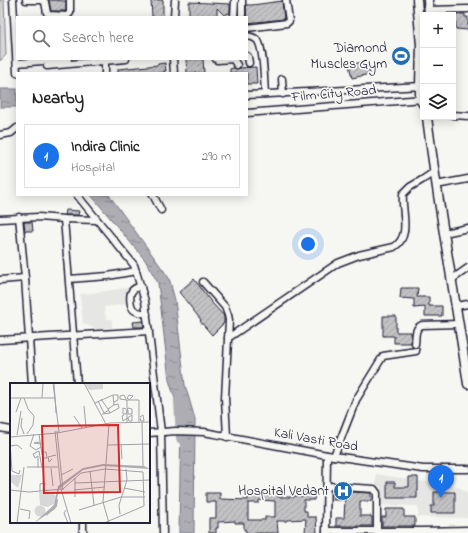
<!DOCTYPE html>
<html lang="en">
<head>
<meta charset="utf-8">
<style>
  body { margin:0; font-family:"Indie Flower",sans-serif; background:#f6f6f6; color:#222 }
  .controls { position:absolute; right:12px; top:12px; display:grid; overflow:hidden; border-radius:0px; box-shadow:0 2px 10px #0003 }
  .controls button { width:36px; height:36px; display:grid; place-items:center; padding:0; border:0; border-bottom:1px solid #e0e0e0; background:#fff; color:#222; font:20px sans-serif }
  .you { position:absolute; left:308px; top:244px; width:14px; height:14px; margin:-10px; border:3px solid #fff; border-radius:50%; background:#1a73e8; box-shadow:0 0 0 6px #1a73e833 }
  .badge { display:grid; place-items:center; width:26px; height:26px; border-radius:50%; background:#1a73e8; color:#fff; font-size:13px; font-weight:700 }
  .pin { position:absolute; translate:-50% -33px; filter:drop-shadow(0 1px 2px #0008) }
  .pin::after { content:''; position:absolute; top:21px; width:14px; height:12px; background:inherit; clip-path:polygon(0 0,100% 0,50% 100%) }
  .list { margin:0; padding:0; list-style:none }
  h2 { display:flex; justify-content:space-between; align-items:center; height:52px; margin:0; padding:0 16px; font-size:17px }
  h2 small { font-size:13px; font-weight:400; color:#767676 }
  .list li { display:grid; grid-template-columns:26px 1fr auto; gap:12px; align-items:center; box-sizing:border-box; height:64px; margin:0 8px 8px; padding:0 8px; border:1px solid #e0e0e0; border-radius:0px }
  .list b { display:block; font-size:15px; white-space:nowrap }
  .list p { margin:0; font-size:13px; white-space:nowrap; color:#767676 }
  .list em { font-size:13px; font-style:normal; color:#767676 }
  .icon { flex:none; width:22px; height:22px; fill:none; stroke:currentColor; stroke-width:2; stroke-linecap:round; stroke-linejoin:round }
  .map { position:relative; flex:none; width:468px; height:533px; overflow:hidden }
  .search { position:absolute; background:#fff; box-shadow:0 2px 10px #0003; left:16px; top:16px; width:232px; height:44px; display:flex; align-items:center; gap:10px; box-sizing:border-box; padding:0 14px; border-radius:0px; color:#767676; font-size:15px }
  .panel { position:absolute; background:#fff; box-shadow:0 2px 10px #0003; left:16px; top:72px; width:232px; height:124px; border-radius:0px }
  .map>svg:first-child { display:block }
  .built { fill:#e6e6e4 }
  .pitch { fill:#d7d7d7; stroke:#7c7c89 }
  .water { fill:url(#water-ripples); stroke:#757583 }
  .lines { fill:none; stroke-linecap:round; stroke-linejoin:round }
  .river { stroke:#adadb3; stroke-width:12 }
  .building { fill:url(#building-hatch); stroke:#22223b; fill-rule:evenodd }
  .minor-casing { stroke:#22223b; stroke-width:9 }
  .major-casing { stroke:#22223b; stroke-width:11 }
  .minor { stroke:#f6f6f2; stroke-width:6 }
  .major { stroke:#f6f6f2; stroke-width:8 }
  .labels { text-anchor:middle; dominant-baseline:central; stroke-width:3.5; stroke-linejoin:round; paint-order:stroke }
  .poi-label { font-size:14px; fill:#22223b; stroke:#f6f6f2; text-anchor:end }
  .street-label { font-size:14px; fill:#22223b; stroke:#f6f6f2 }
  .inset-river { fill:none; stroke:#adadb3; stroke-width:2 }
  .inset-road { fill:none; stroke:#a1a1a9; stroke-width:1 }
  .view { fill:#d62828; fill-opacity:0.15; stroke:#d62828; stroke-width:2 }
  .inset-edge { fill:none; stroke:#22223b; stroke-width:2 }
</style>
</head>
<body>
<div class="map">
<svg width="468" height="533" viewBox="0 0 468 533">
  <defs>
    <pattern id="water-ripples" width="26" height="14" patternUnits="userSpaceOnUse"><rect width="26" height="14" fill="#adadb3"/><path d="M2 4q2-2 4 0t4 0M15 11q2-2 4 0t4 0" fill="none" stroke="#8c8c93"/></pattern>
    <pattern id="building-hatch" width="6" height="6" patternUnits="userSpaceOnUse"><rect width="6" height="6" fill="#c2c2c4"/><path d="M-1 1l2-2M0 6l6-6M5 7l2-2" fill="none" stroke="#a6a6a9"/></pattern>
  </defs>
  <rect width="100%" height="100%" fill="#f6f6f2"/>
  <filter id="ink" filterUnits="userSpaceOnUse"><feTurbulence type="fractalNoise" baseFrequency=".025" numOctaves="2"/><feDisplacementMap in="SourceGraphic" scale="8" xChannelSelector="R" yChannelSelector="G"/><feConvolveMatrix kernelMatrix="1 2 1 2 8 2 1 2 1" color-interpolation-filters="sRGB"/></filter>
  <g filter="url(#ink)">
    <g class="built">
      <path d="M132 287 134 303 104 307 106 319H112V328L98 330 83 323 80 294 92 293Z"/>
      <path d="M376 474 458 487 468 493V518L418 517V506L376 505Z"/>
    </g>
    <path class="pitch" d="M0 0H4L6 55 0 61Z"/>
    <g class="water">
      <rect x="0" y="89" width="17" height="18"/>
      <path d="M91 195H109L169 278 175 300 185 385 195 419 194 533H179L181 418 169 380 158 283 145 260Z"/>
    </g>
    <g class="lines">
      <path class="river" d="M180 400 182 438"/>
    </g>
    <g class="building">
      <path d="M49 0 66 1V11H51Z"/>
      <path d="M151 0H163V17H152Z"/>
      <path d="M282 1 284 19 247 23 246 5H252Z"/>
      <path d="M189 2 230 4V13L224 15 217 8V17H189Z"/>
      <path d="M455 14H465V17H468V30L456 29Z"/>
      <path d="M186 59H203L204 73H187Z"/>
      <path d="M367 61 370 74 352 78 349 65Z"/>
      <path d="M165 63 166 71H164V73H118V69L158 65V64Z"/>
      <path d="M256 67 257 84H247V73H230V69L234 68 237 69 240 68Z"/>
      <path d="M66 210 79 211 78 215H65Z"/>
      <path d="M24 222H32L33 231H25Z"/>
      <path d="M194 279 212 303 224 316V323L212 335 200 321 201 320 179 292Z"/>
      <path d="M401 288H418L417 297H429V306H442V316H425V307L414 308V299L400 298Z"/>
      <path d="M383 316H396V332H411V343H394V336H383Z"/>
      <path d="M143 321 144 327H134L133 322Z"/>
      <path d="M409 477H418V491H417V498H387V482H395V487H409Z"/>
      <path d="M304 490H315L314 500H304V511H307V517H316L317 533H305L306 519 287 520V521H277L278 533H246V530H244V523H235V521L218 522V528H216V533H209V518H216V502H206V493H220V499L248 500V493H265V491H278V497H294V496H304ZM259 500 275 501V517H265V520H248V503H259Z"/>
      <path d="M333 491 371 493V501H360V516H371V517H372V526H336V518H344L345 500H333Z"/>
      <path d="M434 492H455V513H431V506H434Z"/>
      <path d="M386 509H404V517H415V526H382V517H386Z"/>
    </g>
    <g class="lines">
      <g class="minor-casing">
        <g id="minor">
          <path d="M13 0 17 73"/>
          <path d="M26 0H41"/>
          <path d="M42 0 45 2 47 13 49 15 67 16 70 13V0"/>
          <path d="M242 0V17"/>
          <path d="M429 10 468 9"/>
          <path d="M174 17 175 0"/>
          <path d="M234 17 235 0"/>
          <path d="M247 28 287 23 289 21 286 0"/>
          <path d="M247 36C252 37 255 37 258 41 264 50 264 82 265 94"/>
          <path d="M247 56 248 57 249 63"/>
          <path d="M173 59 174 73"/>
          <path d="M216 59 217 60 233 59 237 65"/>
          <path d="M105 61V73"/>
          <path d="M17 63 68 59"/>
          <path d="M47 66 126 59"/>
          <path d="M282 79 283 94"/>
          <path d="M247 95 423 86"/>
          <path d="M247 113 423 99"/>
          <path d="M453 115 468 116"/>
          <path d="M0 135 11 133 17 128"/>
          <path d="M436 185 468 179"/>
          <path d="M77 195 134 265 145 301 161 432 163 533"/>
          <path d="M153 195 161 210"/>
          <path d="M19 217 25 278 32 384"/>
          <path d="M0 219 38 217 64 219 97 220"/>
          <path d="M64 219 77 384"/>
          <path d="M444 233 468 228"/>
          <path d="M69 279 108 276 136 271"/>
          <path d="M0 280 25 278"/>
          <path d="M451 280 468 268"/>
          <path d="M203 282 225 307 228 315 229 320 225 398 227 437"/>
          <path d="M141 286C138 287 134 288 132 291 129 295 130 307 134 310 138 313 143 313 147 314"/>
          <path d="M456 306 468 304"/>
          <path d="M228 338 338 263 359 255 394 247C412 236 401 211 403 194L410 187 422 180 434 172"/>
          <path d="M0 340 149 331"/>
          <path d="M415 344C416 337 414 328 422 325L459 324"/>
          <path d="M0 428 11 430"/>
          <path d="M149 433 176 431 204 432 327 455 423 469H468"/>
          <path d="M334 456 356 400 383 356 416 351"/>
          <path d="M327 486 374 489 377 493V533"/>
          <path d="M326 531H421L468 530"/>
          <path d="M83 533V522"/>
          <path d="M326 533 327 455"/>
        </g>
      </g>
      <g class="major-casing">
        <g id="major">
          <path d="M417 0 421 45 420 86V99L423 104"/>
          <path d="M428 0 429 15"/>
          <path d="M427 117C438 206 455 295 468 384"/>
        </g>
      </g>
      <use href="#minor" class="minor"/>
      <use href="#major" class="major"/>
    </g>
  </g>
  <defs>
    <g id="stadium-disc" transform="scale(1)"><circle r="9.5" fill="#1f6fb2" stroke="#f6f6f2"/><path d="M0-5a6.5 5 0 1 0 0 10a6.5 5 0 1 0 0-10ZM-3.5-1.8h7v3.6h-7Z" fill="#fff"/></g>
    <g id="hospital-disc" transform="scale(1)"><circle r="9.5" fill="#1f6fb2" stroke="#f6f6f2"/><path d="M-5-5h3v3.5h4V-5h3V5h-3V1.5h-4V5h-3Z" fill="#fff"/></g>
  </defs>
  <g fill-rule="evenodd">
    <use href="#stadium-disc" x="401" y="56"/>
    <use href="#hospital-disc" x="343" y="491"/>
  </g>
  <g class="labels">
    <g class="poi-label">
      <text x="387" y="48">Diamond<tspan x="387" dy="16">Muscles Gym</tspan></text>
      <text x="329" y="491">Hospital Vedant</text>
    </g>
    <g class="street-label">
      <text transform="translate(334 94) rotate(-5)">Film City Road</text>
      <text transform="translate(316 440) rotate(10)">Kali Vasti Road</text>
    </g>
  </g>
  <g transform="translate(10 383)">
    <rect width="140" height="140" fill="#f6f6f2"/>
    <path d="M75 0H93V6L79 7ZM24.5 128a5.5 5.5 0 1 1 11 0a5.5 5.5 0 1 1-11 0Z" fill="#d7d7d7"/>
    <path d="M1 92H12L8 105 0 98Z" fill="#d7d7d7"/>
    <path d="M29 109H41L46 113 44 121 37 124 30 122Z" fill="#d7d7d7"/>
    <path d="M93 81 134 83 140 86 93 83 73 87 49 106 45 126 24 140 44 122 48 103 73 85Z" fill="#adadb3"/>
    <path class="inset-river" d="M36 132 46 123 47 116"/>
    <path class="inset-road" d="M43 0 49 49M44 0 46 30M74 0 96 41M103 12H108V17L104 19M0 15H45M14 15 18 26 24 33 23 42 17 51M32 15 33 0M91 16 98 26M116 16 114 12 110 13V16L117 17M120 16 123 13 119 12 117 15 120 17M88 18 94 30 99 27M85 20 103 12 104 22 98 26 100 30M74 23 76 44M116 26 113 25V31H116L118 25 122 26V31H118V27M6 29 11 15M92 31 100 30 109 25 108 21 104 22M114 32 112 33 113 38 122 32V38H119L118 35M64 33 72 45M130 34 133 32 134 38H131L130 35M12 35 11 43 14 51M117 39V17H129V39M132 39 133 83M99 41 93 119 99 140M45 48 51 106 61 140M47 48 53 107M24 51 20 63 26 67 31 64M29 51 32 72M7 52 11 28M0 54 47 50 100 40 140 39M30 59 24 60 31 61M0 60 2 88 9 91 10 87M98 62 140 61M111 62 112 76M0 63 7 62 12 66M32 69H36L37 75H33M42 76 39 79 38 74 46 72M17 84H48M28 85V73L25 75 23 71 29 68 32 85M41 85 43 103M80 88 84 122M51 92 63 86M65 95V114M65 100 140 97M114 105 135 109M0 107 19 109 53 106 71 90 95 86 133 89 134 123 94 140M64 107 95 104M30 108V101L35 100 33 107M10 126 20 128 19 136M56 127 54 130 58 140M69 127 111 114H135M110 131 109 122 117 97 116 86M7 140 14 84"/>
    <path class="view" d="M108 42 110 109 34 110 32 43Z"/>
    <rect width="140" height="140" class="inset-edge"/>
  </g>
</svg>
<div class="controls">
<button>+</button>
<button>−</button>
<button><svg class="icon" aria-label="layers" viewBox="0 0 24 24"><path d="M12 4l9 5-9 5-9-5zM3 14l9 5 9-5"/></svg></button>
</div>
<div class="you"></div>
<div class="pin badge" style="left:441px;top:498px">1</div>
<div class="search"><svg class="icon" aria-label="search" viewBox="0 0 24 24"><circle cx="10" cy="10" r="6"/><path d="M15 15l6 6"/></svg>Search here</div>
<section class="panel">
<h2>Nearby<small></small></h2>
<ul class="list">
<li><span class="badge">1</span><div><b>Indira Clinic</b><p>Hospital</p></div><em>290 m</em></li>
</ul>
</section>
</div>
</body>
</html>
